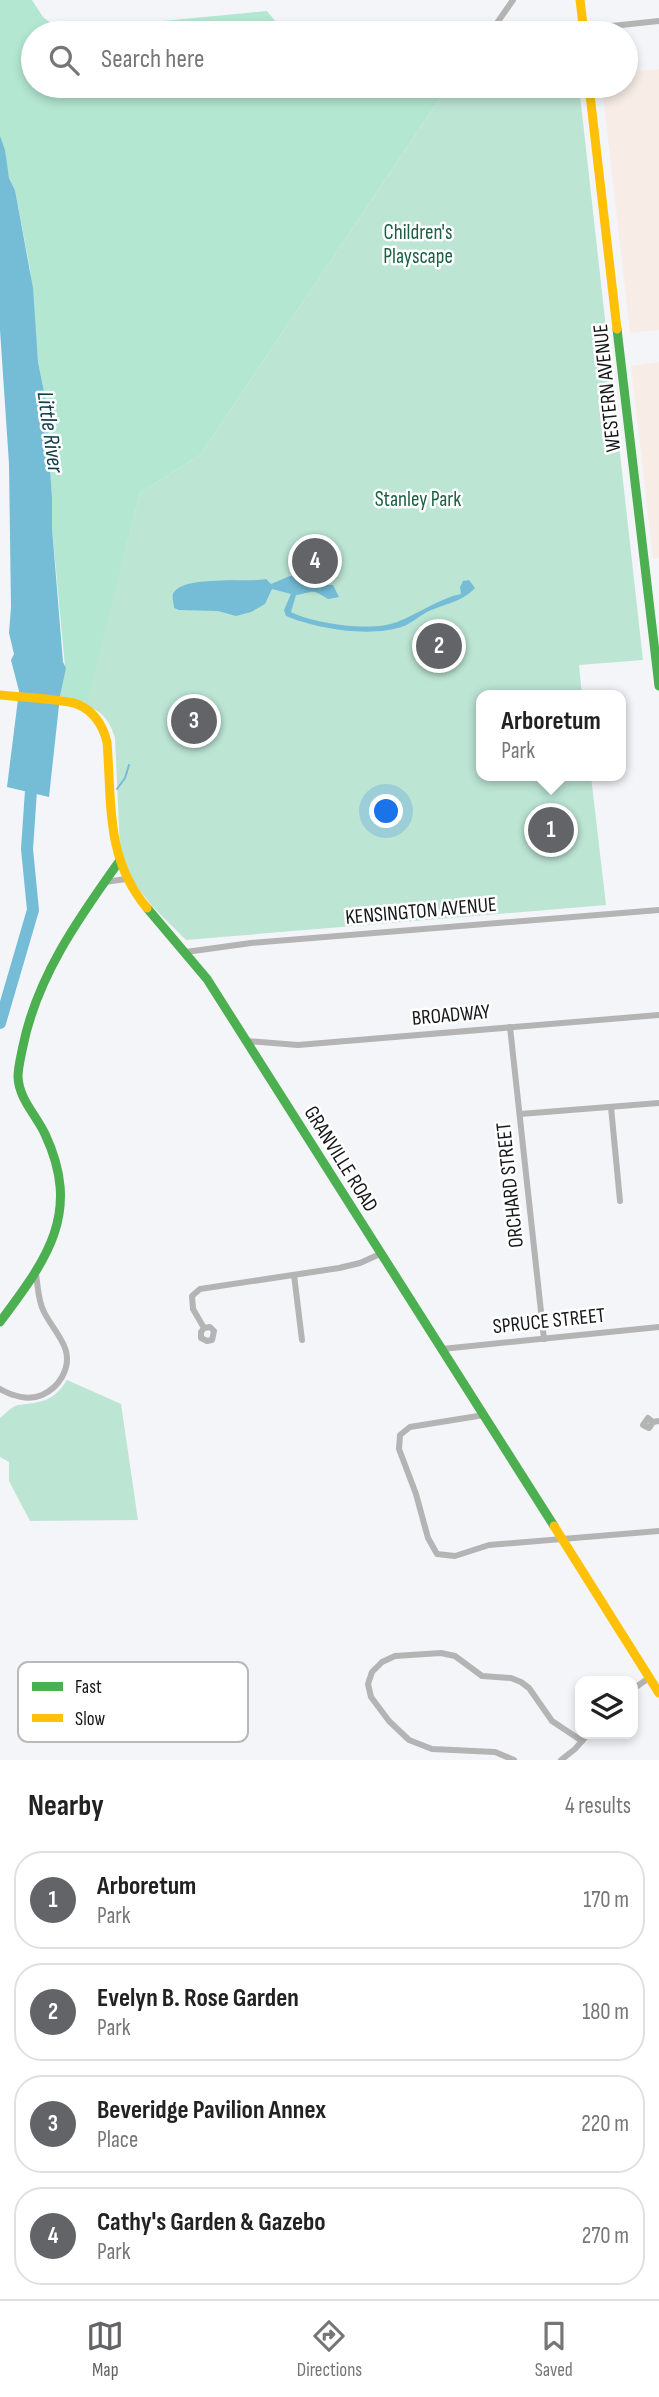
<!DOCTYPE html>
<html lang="en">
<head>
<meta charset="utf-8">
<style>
  body { margin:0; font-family:"Sofia Sans Condensed",sans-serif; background:#f6f6f6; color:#222 }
  .controls { position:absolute; right:21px; bottom:21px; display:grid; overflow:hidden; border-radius:14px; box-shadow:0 4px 10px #0003 }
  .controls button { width:63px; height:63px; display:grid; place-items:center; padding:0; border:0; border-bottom:2px solid #e0e0e0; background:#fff; color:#222; font:35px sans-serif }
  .you { position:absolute; left:387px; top:812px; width:24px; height:24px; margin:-18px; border:5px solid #fff; border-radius:50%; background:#1a73e8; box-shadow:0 0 0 10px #1a73e833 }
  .badge { display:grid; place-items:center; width:46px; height:46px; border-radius:50%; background:#636467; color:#fff; font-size:23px; font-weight:700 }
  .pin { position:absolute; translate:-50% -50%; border:4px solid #fff; box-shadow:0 2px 7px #0006 }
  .popup { position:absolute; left:476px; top:690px; width:150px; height:91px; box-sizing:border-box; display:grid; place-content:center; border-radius:14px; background:#fff; filter:drop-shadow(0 2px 5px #0005); font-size:23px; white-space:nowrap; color:#767676 }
  .popup b { font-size:26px; color:#222 }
  .popup::after { content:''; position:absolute; left:50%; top:100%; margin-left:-14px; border:14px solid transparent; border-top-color:#fff }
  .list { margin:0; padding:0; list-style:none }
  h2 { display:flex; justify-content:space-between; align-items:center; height:91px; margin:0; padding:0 28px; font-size:30px }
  h2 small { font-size:23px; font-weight:400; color:#767676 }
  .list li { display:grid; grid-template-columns:46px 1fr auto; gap:21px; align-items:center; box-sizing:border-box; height:98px; margin:0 14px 14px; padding:0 14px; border:2px solid #e0e0e0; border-radius:28px }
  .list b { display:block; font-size:26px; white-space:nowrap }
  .list p { margin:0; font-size:23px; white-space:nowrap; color:#767676 }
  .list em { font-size:23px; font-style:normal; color:#767676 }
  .icon { flex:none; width:38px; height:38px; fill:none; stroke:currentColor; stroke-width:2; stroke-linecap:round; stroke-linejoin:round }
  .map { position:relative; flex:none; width:659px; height:1760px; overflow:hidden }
  .search { position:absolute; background:#fff; box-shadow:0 4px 10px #0003; left:21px; right:21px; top:21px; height:77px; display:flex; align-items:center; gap:18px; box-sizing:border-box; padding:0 24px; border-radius:38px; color:#767676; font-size:26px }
  .sheet { height:539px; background:#fff }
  nav { display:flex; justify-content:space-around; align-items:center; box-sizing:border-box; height:98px; border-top:2px solid #e0e0e0; background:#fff; font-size:19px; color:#767676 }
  nav a { display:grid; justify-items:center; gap:4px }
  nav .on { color:#636467 }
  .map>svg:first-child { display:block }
  .education { fill:#f7ede6 }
  .green { fill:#bce5d4 }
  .forest { fill:#b4e7d2 }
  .water { fill:#75bcd6 }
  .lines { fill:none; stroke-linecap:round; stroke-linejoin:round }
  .stream { stroke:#75bcd6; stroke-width:2 }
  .river { stroke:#75bcd6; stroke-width:12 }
  .street { stroke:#b4b4b5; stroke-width:6 }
  .fast { stroke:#4caf50; stroke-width:9 }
  .slow { stroke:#ffc107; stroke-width:9 }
  .labels { text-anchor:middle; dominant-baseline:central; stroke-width:5; stroke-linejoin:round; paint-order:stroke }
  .park-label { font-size:21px; fill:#1b6046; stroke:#fff }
  .street-label { font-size:21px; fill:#151618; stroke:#fff }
  .water-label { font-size:23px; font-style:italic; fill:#113d4d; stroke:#fff }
  .key { fill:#fff; stroke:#b9b9ba; stroke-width:2 }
  .key-label { font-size:19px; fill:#151618 }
</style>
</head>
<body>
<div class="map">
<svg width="659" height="1760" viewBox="0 0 659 1760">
  <rect width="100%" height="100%" fill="#f4f5f9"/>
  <g class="education">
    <path d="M659 69V330L630 333 602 86H626V72Z"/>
    <path d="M659 362V558L653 559 631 366Z"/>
  </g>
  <g class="green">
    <path d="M470 86H579L643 660 579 665 582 695H481V776H591L606 905 186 940 152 906 130 878 120 850 115 738C110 722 102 709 85 707L140 493 200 455 447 88Z"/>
    <path d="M67 1380 121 1404 138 1520 30 1521 9 1481V1462L0 1457V1418C5 1414 12 1406 18 1405 42 1402 53 1402 67 1380Z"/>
  </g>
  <path class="forest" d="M0 0H32L43 17 61 31 267 11 285 33H33V86H328L339 98 447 88 200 455 140 493 87 703 60 696 65 667 52 528V497L45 396 38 362 30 269 15 190 9 178 0 139Z"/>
  <g class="water">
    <path d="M0 136 5 150 9 178 15 190 33 288 38 362 45 396 52 497V528L63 662 66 668 60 696 49 797 7 787 19 691 11 660 14 654 9 633 11 607 9 464 0 330Z"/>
    <path d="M290 576 300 577 314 585H333L339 597 328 599C310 588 316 592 296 595L291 612C315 624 372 632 397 622 418 614 440 598 461 594L460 587 463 581 469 580 475 588C462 602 444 604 427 612 419 616 412 623 404 626 372 638 317 629 286 616L284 610 291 594 272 589 265 604 251 612 236 616 218 611 179 610 174 608C174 603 171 596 174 592 187 575 246 583 266 579L271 584Z"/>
  </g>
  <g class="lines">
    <path class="stream" d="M117 789 125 778 129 765"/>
    <path class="river" d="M0 1023 33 910 27 849 32 776"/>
    <g class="street">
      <path d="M583 29 659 21"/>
      <path d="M490 33 513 0"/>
      <path d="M105 882 126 879"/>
      <path d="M186 952 251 943 659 910"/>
      <path d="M510 1027 544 1339"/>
      <path d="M247 1041 298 1045 659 1015"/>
      <path d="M611 1107 620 1201"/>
      <path d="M520 1114 659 1103"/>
      <path d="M294 1275 302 1340"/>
      <path d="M204 1328 201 1332V1338L207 1341 212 1340 214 1331 210 1327 204 1328 193 1309 192 1296 200 1289 339 1268 360 1263 380 1254"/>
      <path d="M442 1349 659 1327"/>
      <path d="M0 1389C12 1396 29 1401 42 1395 51 1391 58 1384 62 1377 77 1350 55 1334 44 1312 38 1301 38 1287 36 1274"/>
      <path d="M484 1415 410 1427 400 1435 399 1449 416 1494 428 1538 437 1554 455 1556 489 1545 659 1531"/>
      <path d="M653 1422 649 1428 643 1425 648 1418 653 1422 659 1421"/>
      <path d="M633 1689 649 1678"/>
      <path d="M514 1760 495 1752 432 1749 409 1740 389 1721 371 1697 368 1684 372 1672 382 1662 395 1656 441 1653 455 1656 482 1676 511 1678 521 1682 529 1688 552 1721 582 1741"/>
      <path d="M561 1760 575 1749 588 1734"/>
    </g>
    <g class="fast">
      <path d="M617 329 659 686"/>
      <path d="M147 908 207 979 554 1526"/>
      <path d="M0 1322C47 1259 82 1213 45 1134 36 1115 19 1099 18 1077 18 1067 21 1056 23 1046 37 977 78 919 118 863"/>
    </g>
    <g class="slow">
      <path d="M580 0 584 33"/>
      <path d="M589 86 617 329"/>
      <path d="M0 695C18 697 63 699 77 704 94 711 103 726 107 742 112 803 105 858 147 908"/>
      <path d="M554 1526 659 1693"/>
    </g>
  </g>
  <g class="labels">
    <g class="park-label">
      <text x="418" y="232">Children's<tspan x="418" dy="24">Playscape</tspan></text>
      <text x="418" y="499">Stanley Park</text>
    </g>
    <g class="street-label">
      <text transform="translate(607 388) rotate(-96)">WESTERN AVENUE</text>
      <text transform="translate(421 911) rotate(-5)">KENSINGTON AVENUE</text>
      <text transform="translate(451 1015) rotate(-5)">BROADWAY</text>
      <text transform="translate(341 1159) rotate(58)">GRANVILLE ROAD</text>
      <text transform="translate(510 1185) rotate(-96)">ORCHARD STREET</text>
      <text transform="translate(549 1321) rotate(-6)">SPRUCE STREET</text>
    </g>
    <g class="water-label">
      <text transform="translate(50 432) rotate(82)">Little River</text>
    </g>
  </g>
  <rect x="18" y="1662" width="230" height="80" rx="10" class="key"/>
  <rect x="32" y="1682" width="31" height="9" fill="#4caf50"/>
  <rect x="32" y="1714" width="31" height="8" fill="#ffc107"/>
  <g class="key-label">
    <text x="75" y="1693">Fast</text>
    <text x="75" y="1725">Slow</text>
  </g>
</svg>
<div class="controls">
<button><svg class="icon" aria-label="layers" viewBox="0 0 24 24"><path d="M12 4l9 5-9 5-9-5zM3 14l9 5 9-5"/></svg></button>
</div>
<div class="you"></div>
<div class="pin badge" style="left:551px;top:830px">1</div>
<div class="popup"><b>Arboretum</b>Park</div>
<div class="pin badge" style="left:439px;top:646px">2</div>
<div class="pin badge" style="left:194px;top:721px">3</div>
<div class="pin badge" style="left:315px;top:561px">4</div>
<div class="search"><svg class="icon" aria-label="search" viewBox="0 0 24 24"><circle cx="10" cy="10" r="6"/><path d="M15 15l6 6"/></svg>Search here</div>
</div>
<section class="sheet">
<h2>Nearby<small>4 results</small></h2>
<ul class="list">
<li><span class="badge">1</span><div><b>Arboretum</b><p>Park</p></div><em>170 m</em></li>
<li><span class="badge">2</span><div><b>Evelyn B. Rose Garden</b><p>Park</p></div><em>180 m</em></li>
<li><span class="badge">3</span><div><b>Beveridge Pavilion Annex</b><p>Place</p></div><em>220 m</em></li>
<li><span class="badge">4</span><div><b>Cathy's Garden &amp; Gazebo</b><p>Park</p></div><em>270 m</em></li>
</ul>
</section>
<nav>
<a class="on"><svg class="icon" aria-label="map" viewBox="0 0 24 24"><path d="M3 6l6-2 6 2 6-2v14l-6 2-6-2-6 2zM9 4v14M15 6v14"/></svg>Map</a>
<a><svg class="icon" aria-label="directions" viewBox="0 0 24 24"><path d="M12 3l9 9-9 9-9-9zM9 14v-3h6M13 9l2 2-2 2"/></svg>Directions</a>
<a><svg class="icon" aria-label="saved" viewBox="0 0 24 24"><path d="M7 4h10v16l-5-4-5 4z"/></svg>Saved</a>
</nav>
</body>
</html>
